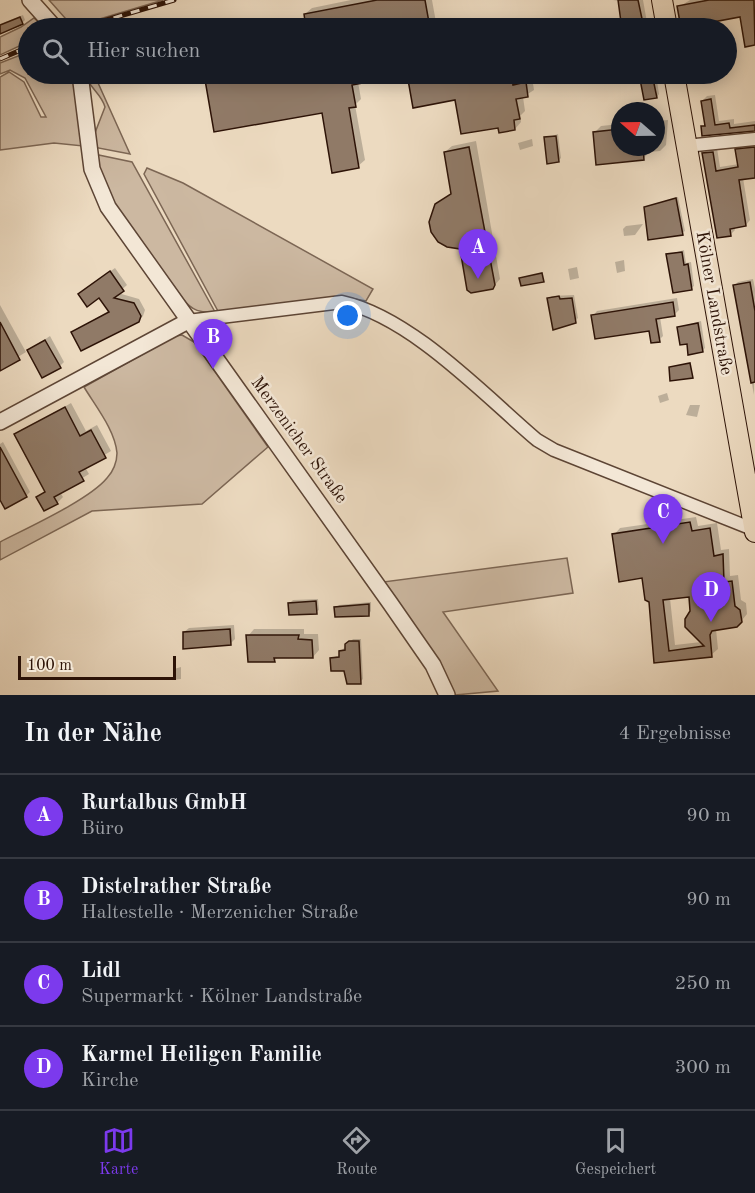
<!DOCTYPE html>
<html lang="de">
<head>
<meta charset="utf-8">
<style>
  body { margin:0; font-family:"Old Standard TT",serif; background:#20242c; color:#f1f3f6 }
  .compass { position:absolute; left:611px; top:102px; width:54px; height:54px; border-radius:50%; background:#171b24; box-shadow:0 3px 15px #0003; rotate:290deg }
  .scale { position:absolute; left:18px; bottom:15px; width:158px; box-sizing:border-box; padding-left:6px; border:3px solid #2d1307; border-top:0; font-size:16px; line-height:21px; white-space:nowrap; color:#2d1307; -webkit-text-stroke:4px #f3e7d6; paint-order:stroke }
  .you { position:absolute; left:348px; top:316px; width:21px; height:21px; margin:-15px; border:4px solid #fff; border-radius:50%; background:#1a73e8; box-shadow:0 0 0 9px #1a73e833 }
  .badge { display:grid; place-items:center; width:39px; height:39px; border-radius:50%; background:#7c3aed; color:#fff; font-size:20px; font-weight:700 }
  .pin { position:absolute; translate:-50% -50px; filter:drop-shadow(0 2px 3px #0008) }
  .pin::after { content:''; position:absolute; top:32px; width:21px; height:18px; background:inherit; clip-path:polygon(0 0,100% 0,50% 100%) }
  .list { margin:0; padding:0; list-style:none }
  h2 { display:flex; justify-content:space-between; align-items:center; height:78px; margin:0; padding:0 24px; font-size:26px }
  h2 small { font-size:20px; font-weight:400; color:#9ea1a6 }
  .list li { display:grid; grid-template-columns:39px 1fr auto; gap:18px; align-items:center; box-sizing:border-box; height:84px; padding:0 24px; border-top:2px solid #363941 }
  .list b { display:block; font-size:22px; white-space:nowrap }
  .list p { margin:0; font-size:20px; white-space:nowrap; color:#9ea1a6 }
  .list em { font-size:20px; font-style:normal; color:#9ea1a6 }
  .icon { flex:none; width:33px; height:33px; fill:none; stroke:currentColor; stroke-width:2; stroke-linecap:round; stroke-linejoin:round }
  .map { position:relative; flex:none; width:755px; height:695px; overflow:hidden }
  .search { position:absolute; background:#171b24; box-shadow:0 3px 15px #0003; left:18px; right:18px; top:18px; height:66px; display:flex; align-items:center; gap:15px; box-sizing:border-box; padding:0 21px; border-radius:33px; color:#9ea1a6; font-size:22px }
  .sheet { height:414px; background:#171b24 }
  nav { display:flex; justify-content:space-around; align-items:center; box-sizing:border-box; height:84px; border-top:2px solid #363941; background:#171b24; font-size:16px; color:#9ea1a6 }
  nav a { display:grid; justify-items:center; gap:3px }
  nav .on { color:#7c3aed }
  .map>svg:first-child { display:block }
  .green { fill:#ccb8a1; stroke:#7c6654; stroke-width:1.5 }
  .shadow { fill:#0003; fill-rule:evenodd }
  .building { fill:#907a67; stroke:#2d1307; stroke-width:1.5; fill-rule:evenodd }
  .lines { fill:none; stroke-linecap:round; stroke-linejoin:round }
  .minor-casing { stroke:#5d4535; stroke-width:15 }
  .tertiary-casing { stroke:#5d4535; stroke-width:18 }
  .primary-casing { stroke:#2d1307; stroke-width:22 }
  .minor { stroke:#f3e7d6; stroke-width:12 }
  .tertiary { stroke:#f3e7d6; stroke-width:15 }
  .primary { stroke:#ecdac0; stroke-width:20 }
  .rail-casing { stroke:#2d1307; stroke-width:5 }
  .rail { stroke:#f3e7d6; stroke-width:3; stroke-dasharray:9; stroke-linecap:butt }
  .labels { text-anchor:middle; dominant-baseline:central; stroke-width:5; stroke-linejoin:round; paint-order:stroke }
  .street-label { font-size:18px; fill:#2d1307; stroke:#f3e7d6 }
</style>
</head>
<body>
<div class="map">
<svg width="755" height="695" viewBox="0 0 755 695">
  <rect width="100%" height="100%" fill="#ecdac0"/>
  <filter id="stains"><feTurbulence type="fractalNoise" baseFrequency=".00333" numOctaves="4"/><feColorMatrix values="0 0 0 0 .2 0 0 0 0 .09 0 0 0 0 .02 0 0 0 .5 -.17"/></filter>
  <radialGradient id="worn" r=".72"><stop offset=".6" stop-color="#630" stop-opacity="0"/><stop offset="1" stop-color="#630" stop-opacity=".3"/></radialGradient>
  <g class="green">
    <path d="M49 0H163L73 27Z"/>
    <path d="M34 18 45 28H28V42L0 55V37L21 27Z"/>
    <path d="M28 52V74H74L83 146 54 143 0 150V77L9 72 24 82 41 117H46L25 78 10 70 0 74V63Z"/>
    <path d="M85 74H94L130 154 93 147V138L105 107C101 93 89 88 85 74Z"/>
    <path d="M94 154 132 162 215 312C201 313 192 311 183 299L106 193Z"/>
    <path d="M147 168 183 183 373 289 366 301 345 297 219 313 144 174Z"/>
    <path d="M182 335 194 342 268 447 202 504 92 511 0 560V542C27 528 89 500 107 478 113 472 117 462 117 453 115 430 96 407 84 387L175 336Z"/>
    <path d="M567 558 573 593 443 612 498 691 455 695 436 658 383 582Z"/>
  </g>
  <g class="shadow">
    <path d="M351 0H432L437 28H266L306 21 305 14 312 8Z"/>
    <path d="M613 0H643L648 28H632L619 1Z"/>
    <path d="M755 0V44L747 45 741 15 679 7 690 0Z"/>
    <path d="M23 15 25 20 22 23 0 33V24Z"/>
    <path d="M205 74H406L358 82 361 99 355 105 365 160 358 166 323 111 215 131Z"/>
    <path d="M409 74H520L518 79 532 77 534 90 523 97 525 111 520 116 521 122 515 129 456 98 414 106Z"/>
    <path d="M641 74H656L659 94 657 97 645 99Z"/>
    <path d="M715 95 719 121 734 119V124L755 121V130L703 127 706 123 702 101 707 96Z"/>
    <path d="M668 120 666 145 660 151 649 152 643 159 598 164 595 132 601 126 620 124V147H656V121Z"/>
    <path d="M558 134 561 158 558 161 546 138Z"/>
    <path d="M532 139 533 146 520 150 518 143Z"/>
    <path d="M476 141 500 279 494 286 461 248 440 202 452 192 445 152 452 146Z"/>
    <path d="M755 143V176L743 178 750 220 746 225 734 226 735 230 730 235 703 153 708 148H717L720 167 739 164 737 150 742 145Z"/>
    <path d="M678 197 685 231 682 233 646 207Z"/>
    <path d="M643 224 635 235 624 236 623 229 626 226Z"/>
    <path d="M684 250 686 263 691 262 694 286 691 288 667 255Z"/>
    <path d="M624 260 625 271 617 273 615 262Z"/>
    <path d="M577 267 579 278 570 280 568 269Z"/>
    <path d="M115 268 127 285 118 293 139 299 145 310 143 316 138 321 73 332 110 310 100 296 84 290Z"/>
    <path d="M753 279 755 289 754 395 734 286 738 282Z"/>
    <path d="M574 295 578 318 575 321 549 298 552 296Z"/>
    <path d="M677 298 679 310 675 314 660 317 663 336 659 340 651 329 593 316 597 311Z"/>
    <path d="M0 305 26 352 0 368Z"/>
    <path d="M701 321 705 348 702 351 688 342 679 327Z"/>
    <path d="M50 336 64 362 60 366 29 350Z"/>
    <path d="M667 393 669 400 660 403 658 396Z"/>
    <path d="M71 403 86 431 97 425 111 451 85 467 89 474 60 492 63 497 57 503 38 497 46 491 16 435Z"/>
    <path d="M690 405H700L697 417 686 415Z"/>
    <path d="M3 442 30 492 26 496 0 497V444Z"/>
    <path d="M696 517 698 526 717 523 721 550 729 549 730 576 738 575 741 600 746 603 747 614 737 626 716 629 718 649 711 655 655 662 650 601 643 576 614 535 620 528ZM690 596 692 612 686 621 688 631 701 642 675 645 670 598Z"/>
    <path d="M318 599 319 610 316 612 290 603 293 600Z"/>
    <path d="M371 602V611L369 614 336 608 339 605Z"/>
    <path d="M234 625 235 639 230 644 184 632 189 628Z"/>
    <path d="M254 629H304V634H318L319 650 313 657H278L274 661 248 636Z"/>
    <path d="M353 639H361L363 679 360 682 331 658 341 655V651Z"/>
    <path d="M181 667V679L173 680 174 669Z"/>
  </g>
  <g class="building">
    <path d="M377 0H425L430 28H306L304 14Z"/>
    <path d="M618 0H638L644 28H631L627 22H621Z"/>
    <path d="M709 0H754L755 45 745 47 740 17 681 28 677 6Z"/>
    <path d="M20 17 23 24 0 34V25Z"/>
    <path d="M204 74H390V78L352 85 356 107 349 108 359 168 332 173 322 113 214 132Z"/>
    <path d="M407 74H511L513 85 526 82 528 97 516 99 520 119 514 120 515 130 499 133 498 128 461 134 455 100 413 108Z"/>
    <path d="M639 74H652L657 98 644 100Z"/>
    <path d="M711 99 715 125 729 123 730 128 755 125V131L702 136 701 126H705L701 101Z"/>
    <path d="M620 129V147H643L644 160 596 165 593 132Z"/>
    <path d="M556 136 559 162 547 164 544 137Z"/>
    <path d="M469 147 495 285 493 289 471 293 467 290 460 249 447 247 438 242 431 232 429 222 435 204 451 194 444 152Z"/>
    <path d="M755 147V178L739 180 746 226 730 229 731 236 717 238 702 153 713 152 716 171 738 167 735 149Z"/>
    <path d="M676 198 683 235 648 240 644 207Z"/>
    <path d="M682 252 684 265 688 264 692 290 673 293 666 254Z"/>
    <path d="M110 271 124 291 114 298 134 303 141 316 139 322 81 351 71 332 109 312 99 298 87 307 78 294Z"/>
    <path d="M542 273 544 282 521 286 519 278Z"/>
    <path d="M750 282 755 311V382L751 383 733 285Z"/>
    <path d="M559 296 560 299 572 298 576 323 553 330 547 298Z"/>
    <path d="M673 302 675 316 656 319 660 342 651 343 649 331 595 339 591 315Z"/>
    <path d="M0 322 20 360 0 371Z"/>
    <path d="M698 323 703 352 688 355 687 344 680 345 677 327Z"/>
    <path d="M45 340 61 368 42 378 27 350Z"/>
    <path d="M690 363 693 378 670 381 669 367Z"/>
    <path d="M65 407 80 436 91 430 106 458 79 472 84 481 54 497 58 504 44 511 36 497 45 492 14 434Z"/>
    <path d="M0 447 27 497 5 509 0 500Z"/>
    <path d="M690 522 692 531 710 528 714 556 723 554 724 582 732 581 735 606 740 610 742 622 737 627 712 631 710 635 712 657 654 663 649 602 645 600 642 578 619 582 612 534ZM689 597 690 611 685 619V627L704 646 669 651 663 600Z"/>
    <path d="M316 601 317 614 289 615 288 603Z"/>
    <path d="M369 604V616L335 617 334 607Z"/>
    <path d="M230 629 231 645 183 649V632Z"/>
    <path d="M246 635H299L298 639 312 640 313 658H274L275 662H248Z"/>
    <path d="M349 641H359L361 684H347L344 671H331L330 658 339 657V651L345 650V644Z"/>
  </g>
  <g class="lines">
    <g class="minor-casing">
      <g id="minor">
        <path d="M686 146 755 139"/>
        <path d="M188 321 342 302C411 317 483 394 537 440L554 450 755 530"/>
      </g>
    </g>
    <g class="tertiary-casing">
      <g id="tertiary">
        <path d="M30 0 55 28"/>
        <path d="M80 74 92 169 108 207 390 603 433 665 447 695"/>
        <path d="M0 422 188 321"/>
      </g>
    </g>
    <g class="primary-casing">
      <g id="primary">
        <path d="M662 0 667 28"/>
        <path d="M674 74 755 532"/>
      </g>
    </g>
    <use href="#minor" class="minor"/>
    <use href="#tertiary" class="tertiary"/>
    <use href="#primary" class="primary"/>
    <g class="rail-casing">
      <g id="rail">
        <path d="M79 28 174 0"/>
        <path d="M0 59 28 47"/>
      </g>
    </g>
    <use href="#rail" class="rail"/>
  </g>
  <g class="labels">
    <g class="street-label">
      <text transform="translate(714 303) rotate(80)">Kölner Landstraße</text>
      <text transform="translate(299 440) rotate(54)">Merzenicher Straße</text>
    </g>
  </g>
  <rect width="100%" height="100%" filter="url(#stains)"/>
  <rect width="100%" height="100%" fill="url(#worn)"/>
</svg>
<svg class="compass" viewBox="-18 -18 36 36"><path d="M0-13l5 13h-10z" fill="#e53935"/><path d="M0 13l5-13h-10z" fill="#9ea1a6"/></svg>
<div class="scale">100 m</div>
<div class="you"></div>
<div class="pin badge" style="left:478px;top:279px">A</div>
<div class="pin badge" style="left:213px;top:369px">B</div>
<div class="pin badge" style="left:663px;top:544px">C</div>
<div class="pin badge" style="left:711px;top:622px">D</div>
<div class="search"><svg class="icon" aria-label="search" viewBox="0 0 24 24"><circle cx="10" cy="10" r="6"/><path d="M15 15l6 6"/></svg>Hier suchen</div>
</div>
<section class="sheet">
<h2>In der Nähe<small>4 Ergebnisse</small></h2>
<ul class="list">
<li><span class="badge">A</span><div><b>Rurtalbus GmbH</b><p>Büro</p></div><em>90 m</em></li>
<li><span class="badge">B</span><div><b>Distelrather Straße</b><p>Haltestelle · Merzenicher Straße</p></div><em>90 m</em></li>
<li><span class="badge">C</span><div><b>Lidl</b><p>Supermarkt · Kölner Landstraße</p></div><em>250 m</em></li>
<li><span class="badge">D</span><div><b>Karmel Heiligen Familie</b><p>Kirche</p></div><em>300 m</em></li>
</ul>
</section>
<nav>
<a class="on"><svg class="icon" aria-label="map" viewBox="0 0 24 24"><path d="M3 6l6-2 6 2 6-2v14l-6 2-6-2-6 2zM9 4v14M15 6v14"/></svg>Karte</a>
<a><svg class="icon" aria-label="directions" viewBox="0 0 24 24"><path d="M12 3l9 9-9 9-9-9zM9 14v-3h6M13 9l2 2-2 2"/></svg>Route</a>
<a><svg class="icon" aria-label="saved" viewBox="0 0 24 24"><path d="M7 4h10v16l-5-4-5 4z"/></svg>Gespeichert</a>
</nav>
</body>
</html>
